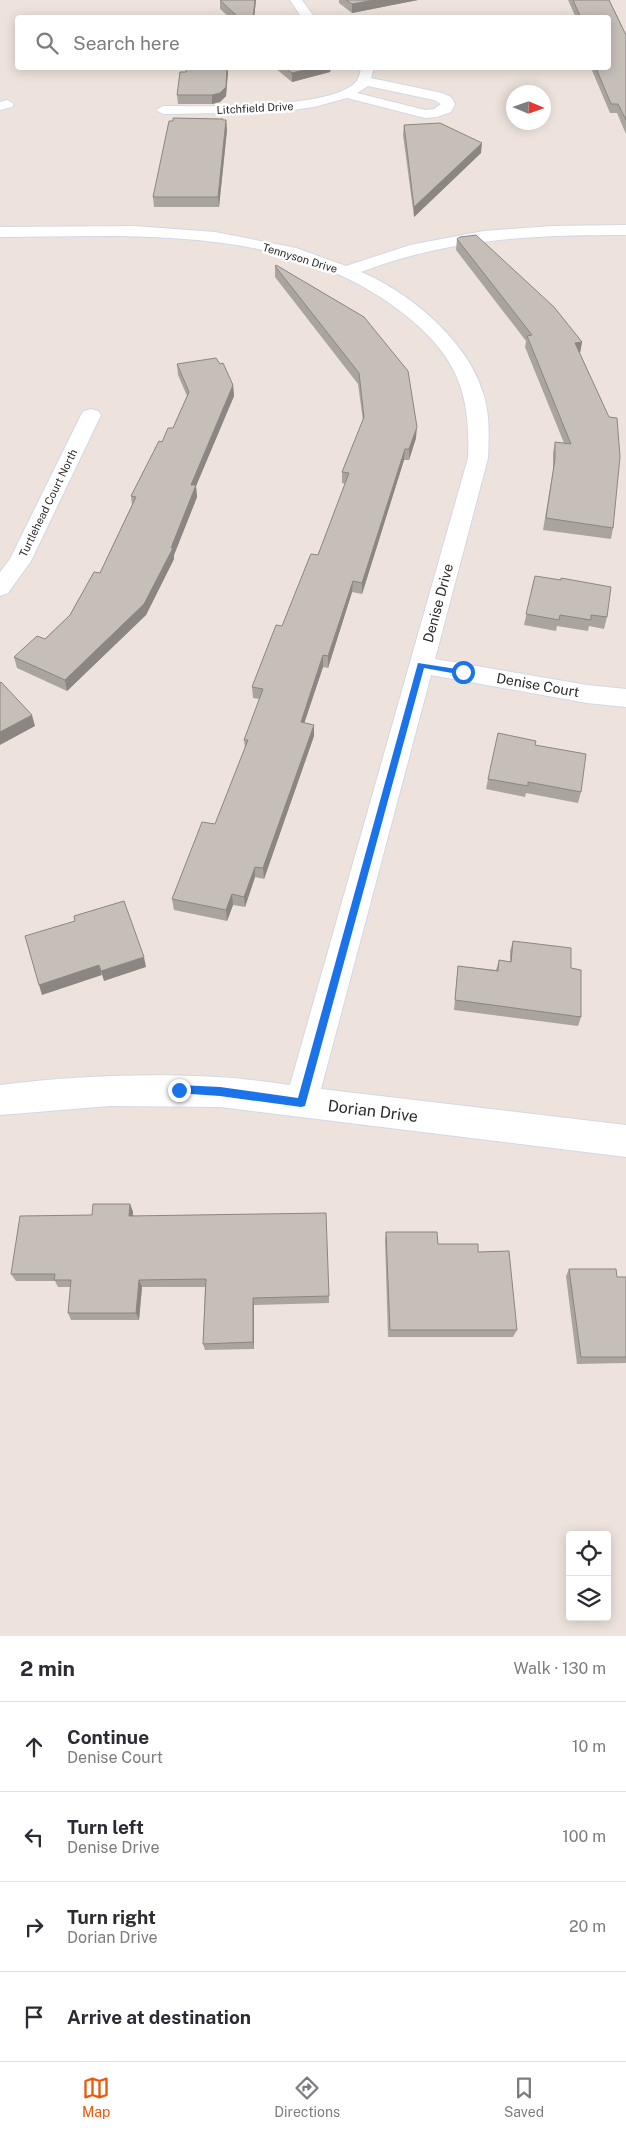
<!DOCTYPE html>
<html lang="en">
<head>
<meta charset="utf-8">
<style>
  body { margin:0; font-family:"Public Sans",sans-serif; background:#f2f2f3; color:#2b2b33 }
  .controls { position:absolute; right:15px; bottom:15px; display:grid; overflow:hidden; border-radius:5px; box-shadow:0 2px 12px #0003 }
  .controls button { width:45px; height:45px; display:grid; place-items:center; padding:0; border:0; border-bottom:1px solid #e1e1e2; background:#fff; color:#2b2b33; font:25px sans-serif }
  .compass { position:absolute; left:506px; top:85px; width:45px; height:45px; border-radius:50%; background:#fff; box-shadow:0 2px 12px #0003; rotate:92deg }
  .stop { position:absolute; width:15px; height:15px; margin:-11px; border:4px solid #1a73e8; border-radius:50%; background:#fff }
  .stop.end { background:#1a73e8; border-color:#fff; box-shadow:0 1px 5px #0008 }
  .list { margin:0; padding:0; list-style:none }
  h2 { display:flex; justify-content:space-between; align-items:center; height:65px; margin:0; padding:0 20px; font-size:21px }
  h2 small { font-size:16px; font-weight:400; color:#7c7c81 }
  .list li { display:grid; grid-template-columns:32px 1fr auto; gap:15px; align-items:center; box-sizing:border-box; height:90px; padding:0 20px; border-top:1px solid #e1e1e2 }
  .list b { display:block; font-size:19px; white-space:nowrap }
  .list p { margin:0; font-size:16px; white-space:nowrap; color:#7c7c81 }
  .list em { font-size:16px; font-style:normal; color:#7c7c81 }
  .icon { flex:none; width:28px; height:28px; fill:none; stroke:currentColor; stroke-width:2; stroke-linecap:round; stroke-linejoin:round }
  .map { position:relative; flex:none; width:626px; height:1636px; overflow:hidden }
  .search { position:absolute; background:#fff; box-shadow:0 2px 12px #0003; left:15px; right:15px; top:15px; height:55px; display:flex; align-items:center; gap:12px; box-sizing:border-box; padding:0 18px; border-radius:5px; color:#7c7c81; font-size:19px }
  .sheet { height:425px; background:#fff }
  nav { display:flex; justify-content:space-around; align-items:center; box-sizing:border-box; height:70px; border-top:1px solid #e1e1e2; background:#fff; font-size:14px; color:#7c7c81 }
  nav a { display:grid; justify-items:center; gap:2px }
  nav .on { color:#ea580c }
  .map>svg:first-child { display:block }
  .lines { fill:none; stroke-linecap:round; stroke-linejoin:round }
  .street-casing { stroke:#d2d8e4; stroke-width:2 }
  .street { fill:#fff; fill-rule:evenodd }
  .wall { fill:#aaa49e }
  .shaded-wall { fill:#8b8681 }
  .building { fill:#c6bfb8; stroke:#8b8681 }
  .route { fill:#1a73e8 }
  .labels { text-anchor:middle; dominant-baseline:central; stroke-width:5; stroke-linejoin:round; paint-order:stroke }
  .far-street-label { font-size:11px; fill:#2b2b2b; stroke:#fff }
  .street-label { font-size:14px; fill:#2b2b2b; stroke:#fff }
  .near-street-label { font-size:16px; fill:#2b2b2b; stroke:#fff }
</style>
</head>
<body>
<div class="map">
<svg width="626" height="1636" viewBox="0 0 626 1636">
  <rect width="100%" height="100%" fill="#ede3dc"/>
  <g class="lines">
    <g class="street-casing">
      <g id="street">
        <path d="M290 0H302L315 18H302Z"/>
        <path d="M361 68H374L371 78 442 93 451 97 455 104 451 112 437 117 425 118 347 98 314 107 279 112 163 114 156 110 163 106C202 106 330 110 356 82 359 79 360 72 361 68ZM368 86 434 100 441 104 434 109 425 110 357 93Z"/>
        <path d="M7 100 14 104 12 107 0 110V102Z"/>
        <path d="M626 225V235C532 235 450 238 361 272 409 292 468 341 483 393 490 414 489 436 488 458L435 659 587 685 626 689V707L587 703 431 675 321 1089 626 1125V1157L220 1107 110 1106 0 1115V1085C72 1076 145 1073 217 1077 241 1078 266 1082 290 1085L468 458C471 392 456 355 404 314 291 224 136 236 0 237V227L134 226 215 232 296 248 346 266 410 245 484 231 552 226Z"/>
        <path d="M91 409 98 411 101 415 31 561 8 593 0 596V572L10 559 81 415 84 411Z"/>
      </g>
    </g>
    <use href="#street" class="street"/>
  </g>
  <g class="wall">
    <path d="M220 0H256L254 18H230L220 9Z"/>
    <path d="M339 0H418L352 13 339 3Z"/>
    <path d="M568 0H609L626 35V134L617 113H610L591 68H608V18H576Z"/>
    <path d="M186 68H228L226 96 220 102 212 104H178L177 95 186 72Z"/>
    <path d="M275 68H331L330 72 292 82Z"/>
    <path d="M223 120H226L227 130 219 207H154L153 197Z"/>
    <path d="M404 125 481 153 414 217 403 135Z"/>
    <path d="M457 239 582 342 580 353H579L613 528 611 539 543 530 553 470V453L555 442 564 443 525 347 526 341 456 250Z"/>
    <path d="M275 266 416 438 409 460H404L362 594 352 592 328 668 323 667 304 723 314 725V736L264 879 255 877 245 907 233 905 227 921 174 910 172 899 215 824 245 749 244 740 260 699 253 698 252 687 318 555 345 484 342 483V472L363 421 358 384 275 277Z"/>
    <path d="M177 364H220L233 385 234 396 196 486 197 497 174 555V559L146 615 67 691 17 668 14 657 45 639 70 615 100 573 132 505 131 496 162 442 173 428 187 396 178 375Z"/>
    <path d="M535 576 607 617 604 629 589 626 588 631 557 626 556 631 524 625Z"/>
    <path d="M535 745 581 792 578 803 526 793 525 797 486 789 488 779Z"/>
    <path d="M513 941 571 968 581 1017 578 1026 454 1010 457 976 458 966 496 970 499 960 510 962V951Z"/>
    <path d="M130 1204 133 1212V1215L329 1296V1303L254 1305V1349L205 1350 203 1344 205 1287H142L139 1320H71L68 1313 71 1287H58L55 1281H16L11 1274 92 1215Z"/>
    <path d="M386 1232 438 1244 478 1252 517 1330 513 1337H388L385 1240Z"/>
    <path d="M569 1269 617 1277H626V1363L577 1364 566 1276Z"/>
  </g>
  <g class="shaded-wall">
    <path d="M255 0H256L254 18H253Z"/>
    <path d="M374 0H418L352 13V4Z"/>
    <path d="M227 68 228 73 226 96 220 102 212 104V95Z"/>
    <path d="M313 68H331L330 72 292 82V73Z"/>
    <path d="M226 120 227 130 219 207 218 197Z"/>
    <path d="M482 143 481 153 414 217V207Z"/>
    <path d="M582 342 580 353 573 354 575 343Z"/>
    <path d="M233 385 234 396 196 486 197 497 174 555V559L146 615 67 691 65 680 171 548 191 485Z"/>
    <path d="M417 427 416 438 409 460V449Z"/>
    <path d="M405 449 404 460 362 594V583Z"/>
    <path d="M353 581 352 592 328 668V656Z"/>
    <path d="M323 655V667L301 733V722Z"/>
    <path d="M32 715 35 726 0 745V732Z"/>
    <path d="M314 725V736L264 879 263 868Z"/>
    <path d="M255 867V877L245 907 244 897Z"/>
    <path d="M232 894 233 905 227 921 226 910Z"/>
    <path d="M144 957 146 967 104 981 101 971Z"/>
    <path d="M99 965 102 975 42 995 39 985Z"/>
    <path d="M130 1204 133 1212 132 1223 129 1216Z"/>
    <path d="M139 1280 142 1287 139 1320 136 1313Z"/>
    <path d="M253 1298 254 1305V1349L253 1342Z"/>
  </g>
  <g class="building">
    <path d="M220 0H255L253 18H239Z"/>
    <path d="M346 0H374L352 4Z"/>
    <path d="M573 0H609L626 35V120L618 104H611L596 68H608V18H581Z"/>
    <path d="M186 68H227L226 87 220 93 212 95H177L180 72H186Z"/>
    <path d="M286 68H313L292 73Z"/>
    <path d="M173 118 223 119V120H226L218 197H153L169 121H173Z"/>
    <path d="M440 123 482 143 414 207 404 125Z"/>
    <path d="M476 235 554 307 582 342 575 343 609 417 617 418 620 457 613 528 546 518 555 459V442L571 444 527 336 532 335 457 239 460 237Z"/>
    <path d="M276 265 364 317 408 371 417 427 409 449H405L362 583 353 581 328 656 323 655 301 722 314 725 263 868 255 867 244 897 232 894 226 910 172 899 202 822 215 824 248 740H244L263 689 252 687 276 625 282 626 310 556 311 554 318 555 349 473 342 472 364 417 359 373 275 266Z"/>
    <path d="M216 358 220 364 223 363 233 385 191 485H196L171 548H173L144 604 65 680 14 657 37 636 45 639 70 615 94 572 100 573 136 497 131 496 159 441 162 442 168 428H173L189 392 177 364Z"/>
    <path d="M535 576 561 580V578L611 587 607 617 591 615V620L560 615 559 620 526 614Z"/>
    <path d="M1 682 32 715 0 732V683Z"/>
    <path d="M498 733 536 741 535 745 586 754 581 792 528 782V786L488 779Z"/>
    <path d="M124 901 144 957 101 971 99 965 39 985 25 936 75 921 74 916Z"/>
    <path d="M513 941 571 948V968L581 970V1017L455 1000 458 966 498 971 499 960 511 962Z"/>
    <path d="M93 1204H130L129 1216 326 1213 329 1296 253 1298V1342L203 1344 206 1279 139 1280 136 1313H68L71 1280H54L55 1274H11L20 1216 92 1215Z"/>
    <path d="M386 1232H437L438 1244H478V1252L509 1251 517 1330H390Z"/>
    <path d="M569 1269H616L617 1277H626V1357H581Z"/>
  </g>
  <path class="route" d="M418 663 463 670 467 672 463 675 424 668 305 1106 301 1107 220 1096 176 1093V1086L179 1085 220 1087 298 1098Z"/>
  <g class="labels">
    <g class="far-street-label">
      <text transform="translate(255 108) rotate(-3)">Litchfield Drive</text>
      <text transform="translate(300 258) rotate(17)">Tennyson Drive</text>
      <text transform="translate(48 503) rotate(-64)">Turtlehead Court North</text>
    </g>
    <g class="street-label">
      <text transform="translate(438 603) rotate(-75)">Denise Drive</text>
      <text transform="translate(538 685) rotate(10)">Denise Court</text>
    </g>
    <g class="near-street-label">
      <text transform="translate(373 1111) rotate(7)">Dorian Drive</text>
    </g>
  </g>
</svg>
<div class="controls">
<button><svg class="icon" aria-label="locate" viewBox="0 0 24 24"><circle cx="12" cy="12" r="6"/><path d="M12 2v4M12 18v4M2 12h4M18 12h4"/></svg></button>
<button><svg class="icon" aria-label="layers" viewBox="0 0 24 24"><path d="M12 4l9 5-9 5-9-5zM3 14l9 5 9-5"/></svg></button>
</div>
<svg class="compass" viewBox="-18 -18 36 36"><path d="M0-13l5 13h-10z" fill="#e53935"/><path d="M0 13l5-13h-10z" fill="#7c7c81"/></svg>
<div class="stop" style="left:463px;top:672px"></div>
<div class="stop end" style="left:179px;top:1090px"></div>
<div class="search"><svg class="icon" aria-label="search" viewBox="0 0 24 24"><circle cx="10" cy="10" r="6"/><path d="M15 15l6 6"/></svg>Search here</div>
</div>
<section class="sheet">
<h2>2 min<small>Walk · 130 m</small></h2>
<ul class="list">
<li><svg class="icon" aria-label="ahead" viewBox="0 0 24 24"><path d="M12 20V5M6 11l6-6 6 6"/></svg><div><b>Continue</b><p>Denise Court</p></div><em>10 m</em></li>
<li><svg class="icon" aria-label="left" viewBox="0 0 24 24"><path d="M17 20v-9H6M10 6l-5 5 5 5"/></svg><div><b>Turn left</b><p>Denise Drive</p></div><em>100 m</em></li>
<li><svg class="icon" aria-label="right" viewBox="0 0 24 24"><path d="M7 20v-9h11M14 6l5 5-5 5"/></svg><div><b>Turn right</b><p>Dorian Drive</p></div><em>20 m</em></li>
<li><svg class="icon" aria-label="arrive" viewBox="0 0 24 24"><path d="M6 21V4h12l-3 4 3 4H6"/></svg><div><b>Arrive at destination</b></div></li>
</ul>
</section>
<nav>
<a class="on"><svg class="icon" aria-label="map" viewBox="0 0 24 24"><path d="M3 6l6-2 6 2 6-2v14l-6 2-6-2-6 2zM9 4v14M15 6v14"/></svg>Map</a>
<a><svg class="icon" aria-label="directions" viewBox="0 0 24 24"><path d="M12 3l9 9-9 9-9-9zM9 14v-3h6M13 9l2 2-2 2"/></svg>Directions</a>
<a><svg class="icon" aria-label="saved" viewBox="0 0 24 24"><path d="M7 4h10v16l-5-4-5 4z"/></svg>Saved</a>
</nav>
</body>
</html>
